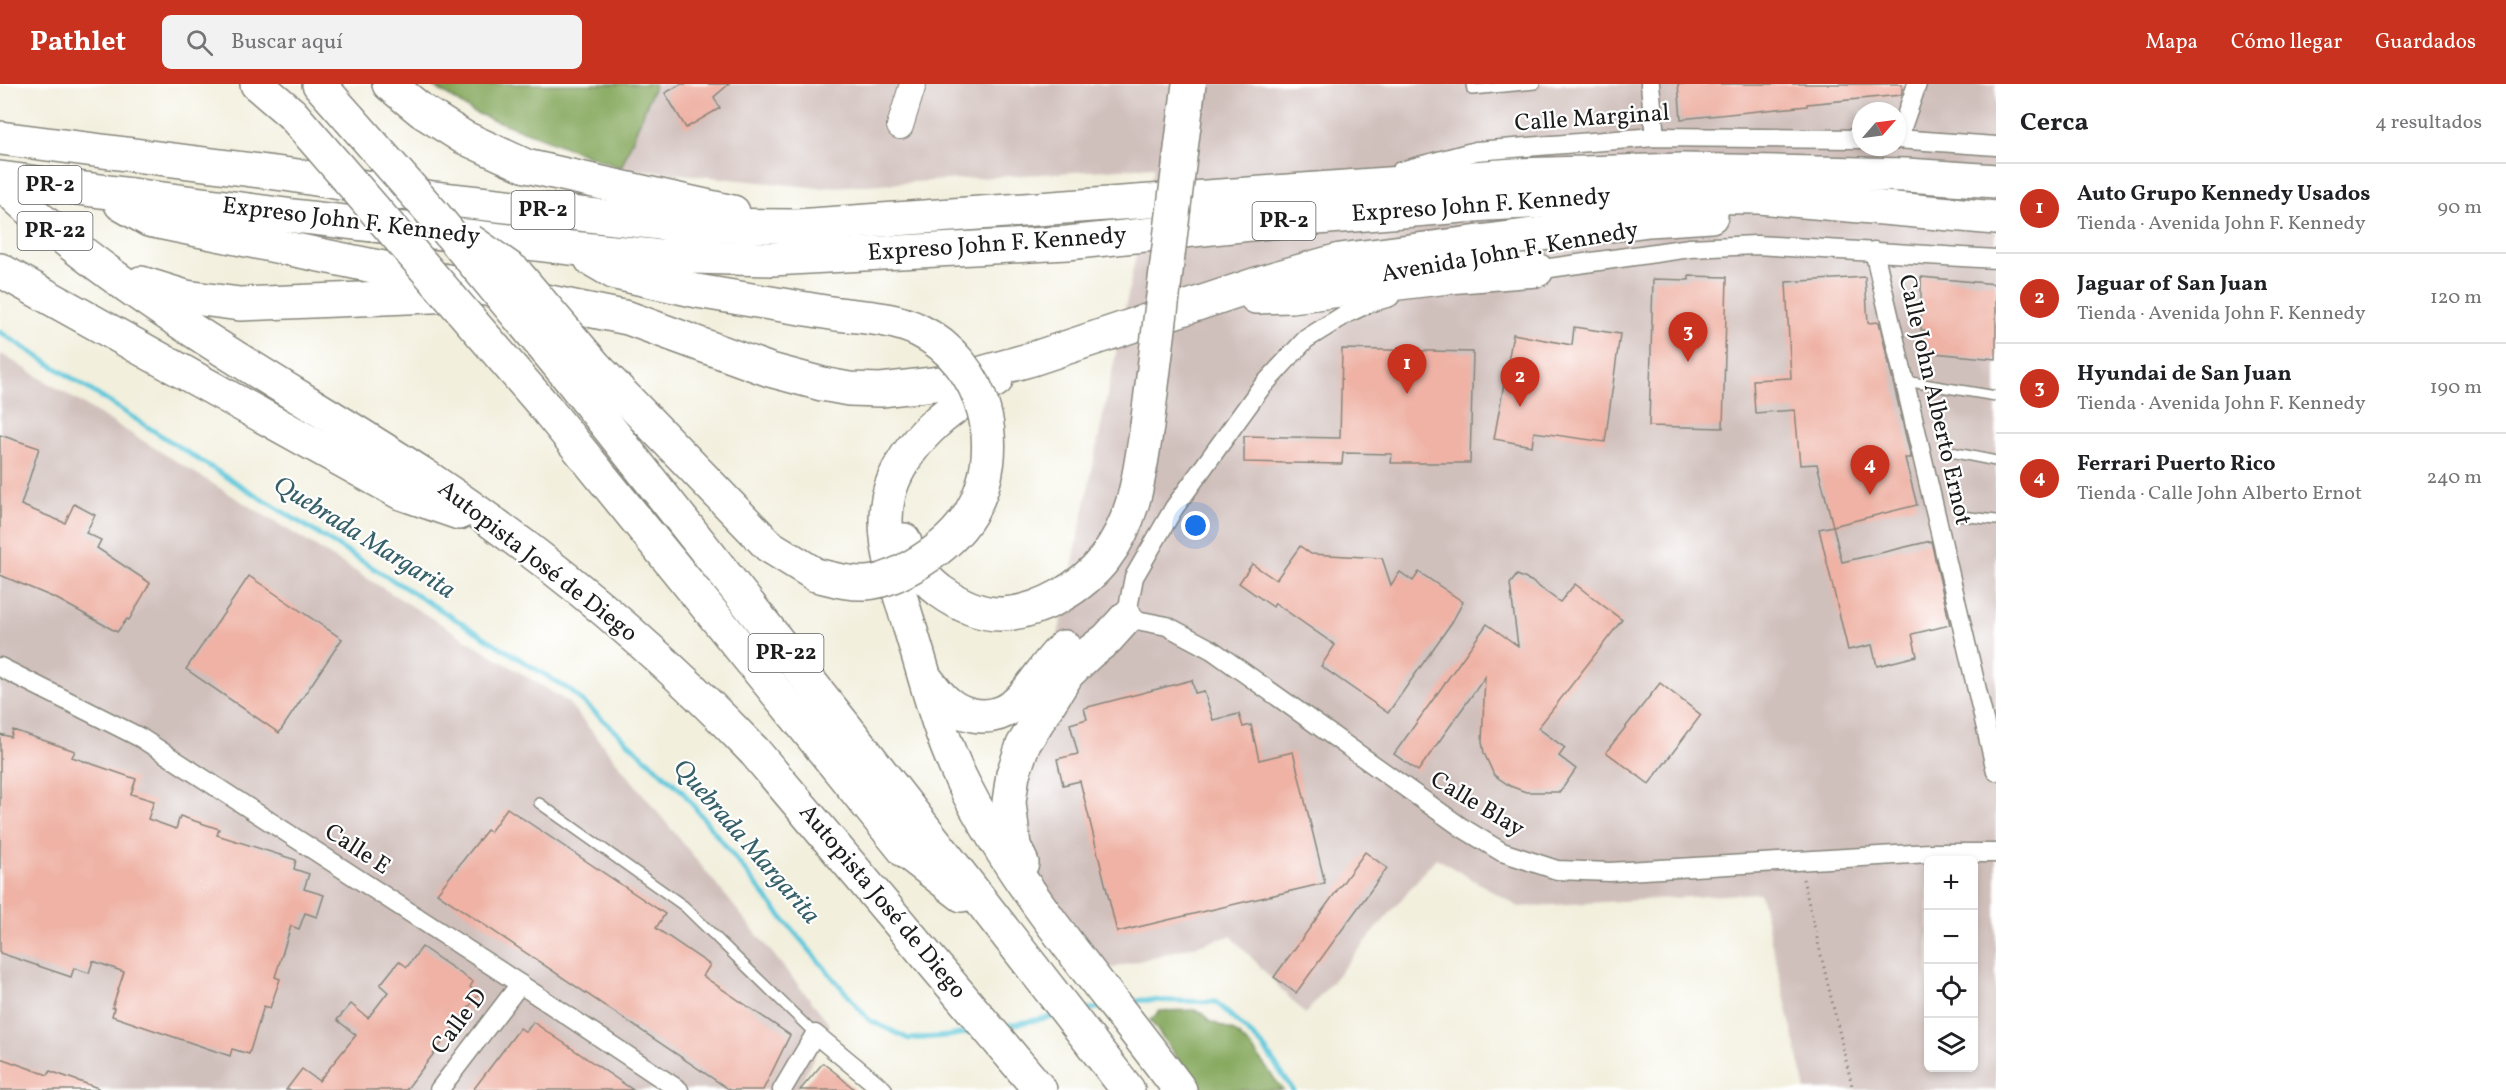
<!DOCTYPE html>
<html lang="es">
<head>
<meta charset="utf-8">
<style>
  body { margin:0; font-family:Vollkorn,serif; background:#f2f2f2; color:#202124 }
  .controls { position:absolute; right:18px; bottom:18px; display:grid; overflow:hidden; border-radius:9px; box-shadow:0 3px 9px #0003 }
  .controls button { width:54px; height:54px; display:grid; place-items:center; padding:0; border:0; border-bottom:2px solid #e0e0e0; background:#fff; color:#202124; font:30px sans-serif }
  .compass { position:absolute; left:1852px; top:18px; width:54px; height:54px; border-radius:50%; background:#fff; box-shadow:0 3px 9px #0003; rotate:62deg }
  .you { position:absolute; left:1196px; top:442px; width:21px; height:21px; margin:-15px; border:4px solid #fff; border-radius:50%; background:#1a73e8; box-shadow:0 0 0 9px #1a73e833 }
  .badge { display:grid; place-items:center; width:39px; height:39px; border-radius:50%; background:#c8321e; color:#fff; font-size:20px; font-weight:700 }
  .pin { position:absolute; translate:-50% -50px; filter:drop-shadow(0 2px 3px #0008) }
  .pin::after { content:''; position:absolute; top:32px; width:21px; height:18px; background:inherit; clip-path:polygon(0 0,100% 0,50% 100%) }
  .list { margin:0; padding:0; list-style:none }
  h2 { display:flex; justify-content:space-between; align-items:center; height:78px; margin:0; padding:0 24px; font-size:26px }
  h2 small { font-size:20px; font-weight:400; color:#757577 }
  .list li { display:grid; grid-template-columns:39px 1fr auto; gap:18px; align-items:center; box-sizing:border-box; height:90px; padding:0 24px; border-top:2px solid #e0e0e0 }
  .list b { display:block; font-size:22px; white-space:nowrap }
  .list p { margin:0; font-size:20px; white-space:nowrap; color:#757577 }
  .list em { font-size:20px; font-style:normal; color:#757577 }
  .icon { flex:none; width:33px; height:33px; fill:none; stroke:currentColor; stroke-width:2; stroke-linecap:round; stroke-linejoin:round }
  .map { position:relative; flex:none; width:1996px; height:1006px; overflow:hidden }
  header { display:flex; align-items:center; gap:36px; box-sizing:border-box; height:84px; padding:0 30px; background:#c8321e; color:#fff }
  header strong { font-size:28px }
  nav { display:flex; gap:33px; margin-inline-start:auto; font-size:21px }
  .search { width:420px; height:54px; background:#f2f2f2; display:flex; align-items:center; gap:15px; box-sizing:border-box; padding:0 21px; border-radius:9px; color:#757577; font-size:22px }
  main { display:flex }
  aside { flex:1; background:#fff }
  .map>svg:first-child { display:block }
  .industrial { fill:#d0c0bc; fill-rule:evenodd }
  .forest { fill:#84a75c; stroke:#50623c; stroke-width:1.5 }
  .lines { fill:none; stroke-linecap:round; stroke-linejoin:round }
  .stream { stroke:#5ec7da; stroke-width:5 }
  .building { fill:#efb2a5 }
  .lane-casing { stroke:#87867c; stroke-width:12 }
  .street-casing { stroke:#87867c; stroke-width:21 }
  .secondary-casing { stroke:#87867c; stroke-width:28 }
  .highway-casing { stroke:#87867c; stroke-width:36 }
  .path { stroke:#87867c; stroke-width:3; stroke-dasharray:1.5 4.5; stroke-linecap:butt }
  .lane { stroke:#fff; stroke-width:9 }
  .street { stroke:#fff; stroke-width:18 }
  .secondary { stroke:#fff; stroke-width:26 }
  .highway { stroke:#fff; stroke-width:33 }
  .highway-bridge-casing { stroke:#87867c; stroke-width:36; stroke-linecap:butt }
  .highway-bridge { stroke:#fff; stroke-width:33 }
  .labels { text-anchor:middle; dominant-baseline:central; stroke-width:4.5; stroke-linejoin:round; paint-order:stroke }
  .shield { fill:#fff; stroke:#606060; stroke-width:1.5 }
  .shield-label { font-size:22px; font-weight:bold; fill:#1c1c1c }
  .street-label { font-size:24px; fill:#1c1c1c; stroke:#fff }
  .water-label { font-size:26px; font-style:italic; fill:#366068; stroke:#fff }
</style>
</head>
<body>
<header>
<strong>Pathlet</strong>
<div class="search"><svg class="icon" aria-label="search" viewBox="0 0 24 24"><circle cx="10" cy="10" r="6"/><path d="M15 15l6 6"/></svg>Buscar aquí</div>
<nav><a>Mapa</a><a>Cómo llegar</a><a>Guardados</a></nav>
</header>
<main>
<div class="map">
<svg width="1996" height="1006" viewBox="0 0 1996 1006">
  <rect width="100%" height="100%" fill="#fff"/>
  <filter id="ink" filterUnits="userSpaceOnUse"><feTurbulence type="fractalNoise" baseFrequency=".0167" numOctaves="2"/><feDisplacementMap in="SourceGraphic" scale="12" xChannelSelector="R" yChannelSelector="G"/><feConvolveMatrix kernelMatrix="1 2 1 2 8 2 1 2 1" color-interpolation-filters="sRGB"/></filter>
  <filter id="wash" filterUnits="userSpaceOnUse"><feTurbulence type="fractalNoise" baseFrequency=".008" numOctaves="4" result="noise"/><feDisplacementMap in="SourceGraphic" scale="24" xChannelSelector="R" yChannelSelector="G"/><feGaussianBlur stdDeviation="1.35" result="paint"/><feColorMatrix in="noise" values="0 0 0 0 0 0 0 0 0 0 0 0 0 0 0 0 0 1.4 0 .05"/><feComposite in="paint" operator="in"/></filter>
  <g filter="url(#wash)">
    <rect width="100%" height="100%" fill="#f2efdd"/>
    <g class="industrial">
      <path d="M655 0H1996V1006H1806L1760 809 1519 823 1436 774 1305 930 1231 852 1091 890 1031 780 1024 717 1154 83 819 104 621 84ZM1861 27H1897V63H1861ZM1928 776H1974V984H1928Z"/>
      <path d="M0 269 568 618 830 940 797 1006H0Z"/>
    </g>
    <g class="forest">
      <path d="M430 0H655L621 84 473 28Z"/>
      <path d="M1195 926 1204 930 1209 937 1234 947 1251 963 1283 1006H1200L1150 936 1160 927Z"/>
    </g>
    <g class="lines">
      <g class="stream">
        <path d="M0 248 193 372 571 607 682 707 784 836 869 936 909 955 948 952 976 947"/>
        <path d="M1127 919 1142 916 1216 918 1262 961 1293 1006"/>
        <path d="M1082 927 1103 923"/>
        <path d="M1000 943 1056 932"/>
      </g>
    </g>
    <g id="blocks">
      <g class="building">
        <path d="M681 0H729L714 13 720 24 686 44 665 9Z"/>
        <path d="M1678 0H1902V8L1901 11 1807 20V22L1681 35Z"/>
        <path d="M1689 192 1727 193 1723 344 1649 342 1653 195 1689 196Z"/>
        <path d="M1865 193 1868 239 1879 238 1911 374H1905L1917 421 1833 442 1817 380 1800 381 1795 326 1755 329 1753 296 1791 294 1786 198Z"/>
        <path d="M1921 193 1996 200V275L1923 268 1925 246H1921Z"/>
        <path d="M1574 243 1620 250 1605 358 1534 348 1532 362 1494 355 1513 250 1572 261Z"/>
        <path d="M1342 265 1473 268 1470 379H1391L1392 370 1343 369 1342 380 1244 378V352L1340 354Z"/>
        <path d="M0 351 39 364 21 421 65 439 74 420 95 431 86 449 101 456 97 464 150 499 129 536 127 535 117 548 57 515 0 491Z"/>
        <path d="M1833 442 1842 478 1931 457 1950 541 1912 550 1917 572 1877 582 1872 561 1848 566 1819 445Z"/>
        <path d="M1300 462 1311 470 1382 474 1391 501 1400 488 1413 497 1419 488 1463 518 1452 538 1388 629 1321 582 1335 561 1275 519 1273 523 1239 499 1252 480 1276 496Z"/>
        <path d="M1517 491 1531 497 1560 518 1575 500 1622 536 1538 644 1565 664 1559 672 1576 685 1560 708H1526L1510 702 1494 691 1484 669 1482 658 1485 593 1418 687 1394 670 1487 540 1518 562 1510 500Z"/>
        <path d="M249 492 342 555 279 649 186 585Z"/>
        <path d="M1192 596 1195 609 1204 607 1213 636 1239 630 1243 643 1251 641 1259 676 1293 668 1325 799 1117 848 1080 697 1063 701 1057 675 1078 670 1070 640 1087 635 1084 624Z"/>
        <path d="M1660 599 1701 631 1649 700 1606 668Z"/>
        <path d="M13 646 75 667 72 673 136 695 131 710 154 717 148 735 176 745 180 732 219 745 217 751 296 776 294 785 309 790 304 805 324 811 317 833 305 829 299 845 291 842 275 893 280 895 270 924 264 922 249 970 232 965 230 972 112 932 114 924H112L124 888 93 877 89 889 74 884 71 893 0 869V650L11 653Z"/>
        <path d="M507 724 665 830 656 844 710 881 703 892 790 951 763 1006H730L437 809 487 746 490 748Z"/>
        <path d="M1365 768 1387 784 1296 909 1274 893Z"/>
        <path d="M422 863 473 898 470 903 479 910 406 1006H286L302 985 319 997 356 951 337 936 351 920 368 934 388 908 380 901 399 877 407 883Z"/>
        <path d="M533 938 633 1006H473L520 944 526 948Z"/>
        <path d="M0 974 48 991 50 987 98 1004 97 1006H0Z"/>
        <path d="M823 979 837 990 855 1006H800Z"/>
      </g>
    </g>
  </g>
  <g filter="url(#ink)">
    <use href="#blocks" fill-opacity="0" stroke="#87867c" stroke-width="1.5"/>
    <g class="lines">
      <g class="lane-casing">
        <g id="lane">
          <path d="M1471 0 1472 6 1535 0"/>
          <path d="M1905 297 1996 312"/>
          <path d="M1946 367 1996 377"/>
          <path d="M1961 432 1996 436"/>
          <path d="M539 719 684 822 815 950"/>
        </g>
      </g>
      <g class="street-casing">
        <g id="street">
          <path d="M1650 0 1655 53"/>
          <path d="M1897 55 1996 62"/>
          <path d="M1898 55 1917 0"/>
          <path d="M1401 87 1476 67 1655 53 1861 55"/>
          <path d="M1874 167 1996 687"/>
          <path d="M1529 187 1690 164 1756 161 1996 175"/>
          <path d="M1390 213 1369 219 1346 230 1306 255 1260 305 1174 424 1134 493 1126 534 1167 542 1212 566 1461 743 1502 768 1557 786 1610 788 1929 769H1996"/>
          <path d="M0 583 141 654 520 900 679 1006"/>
          <path d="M439 1006 520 900"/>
          <path d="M782 1006 815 950 883 1006"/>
        </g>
      </g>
      <g class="secondary-casing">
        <path id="secondary" d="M900 42 913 0"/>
      </g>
      <g class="highway-casing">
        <g id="highway">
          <path d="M257 0 292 30"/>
          <path d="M319 0 349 34"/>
          <path d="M389 0 422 27 463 53 526 82 733 128"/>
          <path d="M0 54 291 91 433 114 679 141 797 142 1515 91 1683 86 1906 91 1996 97"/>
          <path d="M0 94 294 132 571 164 653 172 772 175 1067 159 1280 137 1487 120 1644 112 1759 113 1996 134"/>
          <path d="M0 98C16 113 32 129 50 143 166 239 301 311 427 393 546 472 657 565 755 668L1040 1006"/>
          <path d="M121 120 149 136 628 234 770 286 822 300 849 305 881 306 950 298 1032 275 1272 195 1340 176 1649 136 1711 132"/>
          <path d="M591 175 615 189 697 207 837 230"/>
          <path d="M0 186 401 409 459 429"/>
          <path d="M141 199 186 213 240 220 455 211"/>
          <path d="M1256 213 1291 212 1448 193 1537 186"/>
          <path d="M595 282 769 462 816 491"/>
          <path d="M571 296 848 646 1128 1006"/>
          <path d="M996 296C954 322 915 348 894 395 874 440 896 497 909 541 926 594 938 649 963 699 1020 811 1106 906 1180 1006"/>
          <path d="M545 323 905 767 962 811"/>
          <path d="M904 456C910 477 923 494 940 507 958 520 981 531 1003 530 1040 528 1082 504 1105 474 1136 433 1139 391 1147 342"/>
          <path d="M927 596C940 613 951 627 973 631 1021 640 1034 589 1064 563"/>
          <path d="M1022 779 1014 762 1009 718 1013 690 1023 661 1068 589 1089 569 1107 555 1126 534"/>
        </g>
      </g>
      <path class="path" d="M1803 795 1853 1006"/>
      <use href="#lane" class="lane"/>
      <use href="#street" class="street"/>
      <use href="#secondary" class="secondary"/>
      <use href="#highway" class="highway"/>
      <g class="highway-bridge-casing">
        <g id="highway-bridge">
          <path d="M292 30 545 323"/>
          <path d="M349 34 436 133 571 296"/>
          <path d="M469 156 515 188 595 282"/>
          <path d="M1147 342 1189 0"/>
          <path d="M816 491C833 495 848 500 866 499 885 498 905 487 921 477 940 465 958 450 970 430 1008 366 986 279 918 246 893 234 864 233 837 230"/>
        </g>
      </g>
      <use href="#highway-bridge" class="highway-bridge"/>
    </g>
  </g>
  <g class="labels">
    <g class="shield">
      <rect x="18.5" y="82" width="63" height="38" rx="4.5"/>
      <rect x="511.5" y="107" width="63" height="38" rx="4.5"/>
      <rect x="1252.5" y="118" width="63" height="38" rx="4.5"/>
      <rect x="17.5" y="128" width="75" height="38" rx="4.5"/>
      <rect x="748.5" y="550" width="75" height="38" rx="4.5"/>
    </g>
    <g class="shield-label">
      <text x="50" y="101">PR-2</text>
      <text x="543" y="126">PR-2</text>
      <text x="1284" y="137">PR-2</text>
      <text x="55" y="147">PR-22</text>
      <text x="786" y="569">PR-22</text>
    </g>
    <g class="street-label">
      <text transform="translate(1592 35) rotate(-4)">Calle Marginal</text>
      <text transform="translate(1481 122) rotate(-4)">Expreso John F. Kennedy</text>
      <text transform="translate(351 138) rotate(7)">Expreso John F. Kennedy</text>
      <text transform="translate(997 161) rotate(-4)">Expreso John F. Kennedy</text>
      <text transform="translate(1510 169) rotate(-10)">Avenida John F. Kennedy</text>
      <text transform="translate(1934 316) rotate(77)">Calle John Alberto Ernot</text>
      <text transform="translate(537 478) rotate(38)">Autopista José de Diego</text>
      <text transform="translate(1477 721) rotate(31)">Calle Blay</text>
      <text transform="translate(357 766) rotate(33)">Calle E</text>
      <text transform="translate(882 818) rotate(50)">Autopista José de Diego</text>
      <text transform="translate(460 938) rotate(-53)">Calle D</text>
    </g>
    <g class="water-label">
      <text transform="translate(364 454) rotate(32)">Quebrada Margarita</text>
      <text transform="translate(746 758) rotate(49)">Quebrada Margarita</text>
    </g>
  </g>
</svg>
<div class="controls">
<button>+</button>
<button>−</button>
<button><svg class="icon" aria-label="locate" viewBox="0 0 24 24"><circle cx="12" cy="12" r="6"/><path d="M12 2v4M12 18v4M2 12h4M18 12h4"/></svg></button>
<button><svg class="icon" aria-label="layers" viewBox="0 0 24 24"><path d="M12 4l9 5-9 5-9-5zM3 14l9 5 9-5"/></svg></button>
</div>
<svg class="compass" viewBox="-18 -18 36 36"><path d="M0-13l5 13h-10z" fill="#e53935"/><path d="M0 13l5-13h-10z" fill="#757577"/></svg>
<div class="you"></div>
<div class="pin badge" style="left:1407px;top:310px">1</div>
<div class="pin badge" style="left:1520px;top:323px">2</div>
<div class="pin badge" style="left:1688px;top:278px">3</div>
<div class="pin badge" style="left:1870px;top:411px">4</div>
</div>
<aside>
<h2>Cerca<small>4 resultados</small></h2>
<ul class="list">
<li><span class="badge">1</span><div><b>Auto Grupo Kennedy Usados</b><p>Tienda · Avenida John F. Kennedy</p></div><em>90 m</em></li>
<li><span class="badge">2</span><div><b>Jaguar of San Juan</b><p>Tienda · Avenida John F. Kennedy</p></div><em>120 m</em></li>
<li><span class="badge">3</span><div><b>Hyundai de San Juan</b><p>Tienda · Avenida John F. Kennedy</p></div><em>190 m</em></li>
<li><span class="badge">4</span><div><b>Ferrari Puerto Rico</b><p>Tienda · Calle John Alberto Ernot</p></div><em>240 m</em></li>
</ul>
</aside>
</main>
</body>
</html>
